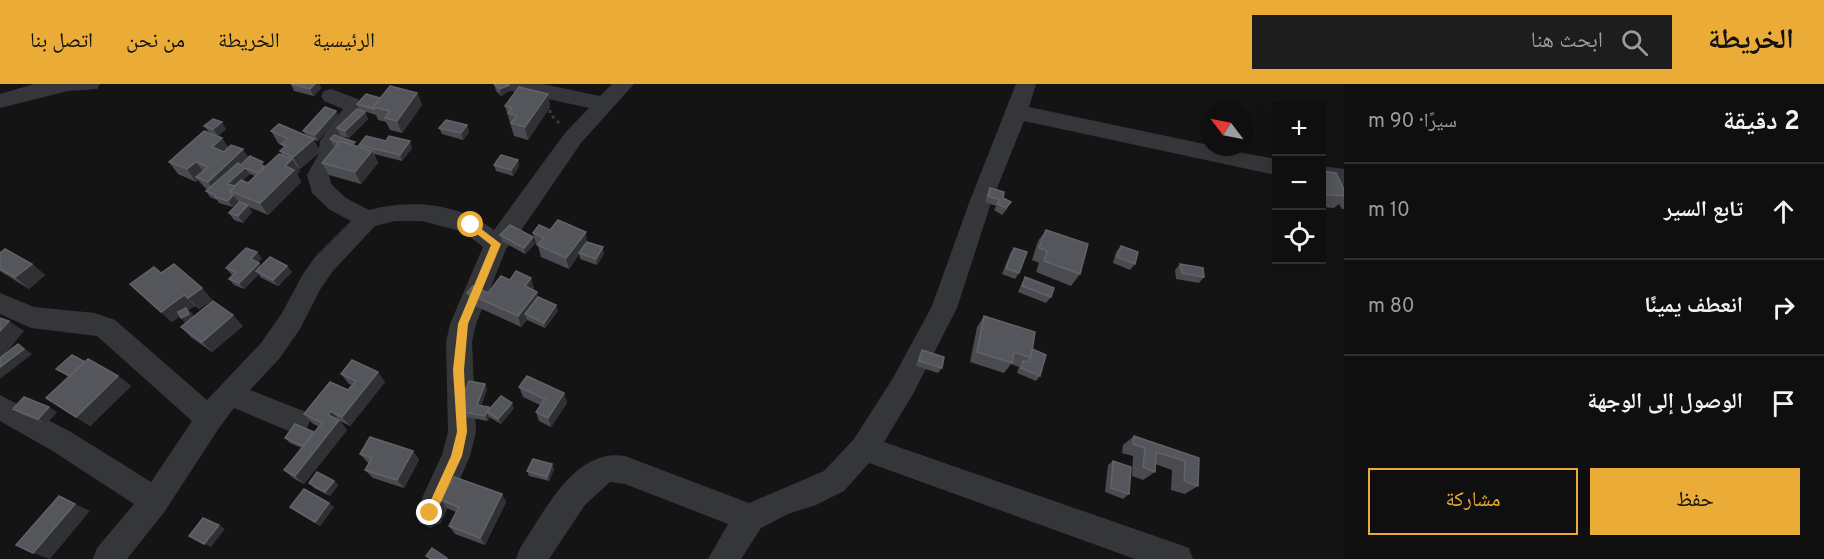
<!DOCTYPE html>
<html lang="ar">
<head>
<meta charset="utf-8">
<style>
  body { margin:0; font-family:Overpass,"Noto Naskh Arabic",sans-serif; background:#1d1d1e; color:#f1f3f6; direction:rtl }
  .controls { position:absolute; right:18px; top:18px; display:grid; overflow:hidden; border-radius:0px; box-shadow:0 3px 15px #0003 }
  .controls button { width:54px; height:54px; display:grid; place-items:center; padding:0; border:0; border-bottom:2px solid #2f2f30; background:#0f0f10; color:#f1f3f6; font:30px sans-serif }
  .compass { position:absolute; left:1200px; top:18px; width:54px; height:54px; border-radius:50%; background:#0f0f10; box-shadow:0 3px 15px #0003; rotate:302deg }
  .stop { position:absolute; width:18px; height:18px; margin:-14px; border:4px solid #eaac36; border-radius:50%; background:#fff }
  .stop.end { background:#eaac36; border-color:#fff; box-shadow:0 2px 6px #0008 }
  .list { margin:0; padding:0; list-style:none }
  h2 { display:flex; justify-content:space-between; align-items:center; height:78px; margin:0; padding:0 24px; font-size:26px }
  h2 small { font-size:20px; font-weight:400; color:#9b9c9f }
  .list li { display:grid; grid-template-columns:39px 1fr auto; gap:18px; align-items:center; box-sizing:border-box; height:96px; padding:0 24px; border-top:2px solid #2f2f30 }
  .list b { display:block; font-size:22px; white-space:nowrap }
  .list em { font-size:20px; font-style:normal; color:#9b9c9f }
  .actions { display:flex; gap:12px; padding:18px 24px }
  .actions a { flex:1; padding:14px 0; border:2px solid #eaac36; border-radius:0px; text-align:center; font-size:21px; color:#eaac36 }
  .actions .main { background:#eaac36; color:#111 }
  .icon { flex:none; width:33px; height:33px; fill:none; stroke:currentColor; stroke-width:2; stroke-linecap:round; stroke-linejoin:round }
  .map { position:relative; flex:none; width:1344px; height:475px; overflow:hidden; direction:ltr }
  header { display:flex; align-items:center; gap:36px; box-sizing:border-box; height:84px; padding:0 30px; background:#eaac36; color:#111 }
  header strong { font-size:28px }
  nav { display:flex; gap:33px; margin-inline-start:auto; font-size:21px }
  .search { width:420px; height:54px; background:#1d1d1e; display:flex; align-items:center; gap:15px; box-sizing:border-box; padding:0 21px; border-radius:0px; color:#9b9c9f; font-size:22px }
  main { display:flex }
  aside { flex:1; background:#0f0f10 }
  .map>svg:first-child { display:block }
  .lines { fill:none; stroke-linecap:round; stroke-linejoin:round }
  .path { stroke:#3b3d41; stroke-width:3; stroke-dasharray:3 4; stroke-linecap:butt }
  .minor { fill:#35363a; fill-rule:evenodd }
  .wall { fill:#4a4b50; fill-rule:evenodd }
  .shaded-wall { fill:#303134 }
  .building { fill:#54565b; stroke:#616369; stroke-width:1.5 }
  .route { fill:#eaac36 }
</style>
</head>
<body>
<header>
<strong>الخريطة</strong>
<div class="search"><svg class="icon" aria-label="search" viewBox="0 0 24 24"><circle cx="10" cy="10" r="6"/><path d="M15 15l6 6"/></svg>ابحث هنا</div>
<nav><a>الرئيسية</a><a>الخريطة</a><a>من نحن</a><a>اتصل بنا</a></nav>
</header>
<main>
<aside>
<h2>2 دقيقة<small>سيرًا · 90 m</small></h2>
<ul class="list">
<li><svg class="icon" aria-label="ahead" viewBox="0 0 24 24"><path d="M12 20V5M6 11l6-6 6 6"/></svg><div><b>تابع السير</b></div><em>10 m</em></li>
<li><svg class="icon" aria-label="right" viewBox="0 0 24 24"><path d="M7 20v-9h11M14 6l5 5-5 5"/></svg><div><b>انعطف يمينًا</b></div><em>80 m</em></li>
<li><svg class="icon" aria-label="arrive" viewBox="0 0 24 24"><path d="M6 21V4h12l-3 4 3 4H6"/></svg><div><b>الوصول إلى الوجهة</b></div></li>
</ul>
<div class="actions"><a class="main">حفظ</a><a>مشاركة</a></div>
</aside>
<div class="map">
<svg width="1344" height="475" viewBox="0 0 1344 475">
  <rect width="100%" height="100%" fill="#141415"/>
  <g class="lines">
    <path class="path" d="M550 26V30L559 39"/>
    <g class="minor">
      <path d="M34 0H100L97 5 68 7 0 24V10Z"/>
      <path d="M501 0H543L600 12 612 0H634L581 59 520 148 506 165 476 240 472 258 476 348 470 372 441 439 430 444 419 439 415 429 442 371 448 348 446 258 450 240 483 163 464 148 422 137H395L375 142 333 187 321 204 300 245 279 275 250 306 306 328 310 337 306 346 296 350 234 324 219 344 165 427 127 475H93L97 464 134 420 51 366 0 337V311L71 348 151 398 192 337 97 252 31 244 0 230V209L34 223 95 229 115 236 207 316 261 259 282 229 303 190 315 173 351 137 330 126 312 109 307 91 318 71 320 57 343 25 324 17 321 12 324 7 331 5 358 15 364 26 342 58 340 71 329 91 331 100 346 114 369 126C411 115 459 119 494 146L565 49 589 24 511 7 504 5Z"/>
      <path d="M1016 0H1036L1029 23 1209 61V63L1276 75V91L1024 37 991 119 957 224 913 310 884 358 1178 460 1189 464 1193 475H1135L869 379 844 407 816 421 788 430 761 444 741 475H708L728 440 625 400 610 398 585 421 549 475H516L520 464C544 429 574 363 625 372L749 419 824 387 854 355 893 294 932 222 969 119Z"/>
      <path d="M1322 82 1344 85V101L1322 98Z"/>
    </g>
  </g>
  <g class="wall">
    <path d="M291 0H319L321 4 314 12 294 7Z"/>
    <path d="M494 0 509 1 510 7 501 12 496 7Z"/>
    <path d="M417 9 422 21 402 49 390 46 386 38 378 36 376 31 360 26 365 28 368 35 349 54 340 51 337 44 360 26 357 20 380 14Z"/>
    <path d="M548 10 550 23 528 56 514 52 505 22Z"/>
    <path d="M339 33 318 57 314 56 320 68 300 85 298 84 300 87 297 90 301 98 268 131 249 123 252 128 243 139 234 136 229 129 239 119 238 117 233 123 219 119 217 116 210 113 206 107 207 106 198 96 196 98 178 90 169 78 222 54 228 64 266 82 282 71 280 67 284 64 282 61 278 59 271 47 306 51 303 47ZM250 90 255 92 248 99 243 96Z"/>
    <path d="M467 41 469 48 463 56 442 50 439 44Z"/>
    <path d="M204 42 226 45 218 52 209 48Z"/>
    <path d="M330 55 360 63 359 61 412 64 402 77 374 70 378 79 361 100 329 91 322 79 336 63 333 62Z"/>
    <path d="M518 76 519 82 513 92 496 87 494 81Z"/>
    <path d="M1322 87 1344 105V125H1342L1339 120 1334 124 1322 123Z"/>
    <path d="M990 104 1003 114 1007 125 1002 131 994 126 996 122 985 118 987 110Z"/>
    <path d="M550 146 587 158 604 170 597 181 580 175 579 170 569 185 541 173 538 162 536 161 533 149Z"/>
    <path d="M1046 146 1080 190 1071 202 1036 188 1039 179 1032 176 1038 157Z"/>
    <path d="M500 151 535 160 525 170 502 157Z"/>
    <path d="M1121 162 1135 180 1130 186 1113 179 1116 168Z"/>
    <path d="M1014 164 1019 189 1015 195 1002 190 1010 170Z"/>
    <path d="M0 169 32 180 45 191 29 205 0 187Z"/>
    <path d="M262 174 258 178 261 182H287L292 188 278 202 260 193 259 190 244 205 234 201 229 195 233 191 231 190 226 184Z"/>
    <path d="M1180 180 1204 193 1199 199 1176 195 1175 186Z"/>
    <path d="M161 189 202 204 212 216 199 225 195 222 188 226 193 233 243 242 212 268 192 254 181 243 186 239 180 232 172 238 130 200Z"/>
    <path d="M1025 193 1051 213 1046 219 1018 208 1022 199Z"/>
    <path d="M531 194 534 205V206L537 208 538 213 556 221 558 227 545 244 527 236 521 243 471 220 467 209H488L510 196Z"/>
    <path d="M984 232 1032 265 1040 292 1036 297 1017 289 1019 283 1011 280 1004 289 970 278 977 243Z"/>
    <path d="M922 266 942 284 938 289 916 282 919 271Z"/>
    <path d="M85 278 118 292 131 302 90 342 46 314 69 293 56 285Z"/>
    <path d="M341 290 385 298 350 342 340 337 347 346 304 400 293 394 284 386 302 364 290 359 285 354 314 348 319 343 312 339 304 330 348 306 352 301 349 300Z"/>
    <path d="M519 303 564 309 567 319 551 343 539 337 536 328 540 321 523 313Z"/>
    <path d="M487 305 481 322 489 323 490 325 514 324 501 340 489 333 488 337 460 332 457 327Z"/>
    <path d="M13 325 57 328 46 340 21 330Z"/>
    <path d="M1134 352 1199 374 1198 402 1185 410 1171 406 1172 386 1155 380V388L1143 396 1132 392 1133 372 1122 369 1123 361Z"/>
    <path d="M413 367 419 376 404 404 373 394 365 386 369 379 367 378 360 370Z"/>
    <path d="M1113 377 1129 410 1123 415 1105 408 1108 381Z"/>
    <path d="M552 380 554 385 549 397 529 392 527 387Z"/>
    <path d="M334 397 338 401 330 412 314 404 309 399Z"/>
    <path d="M502 410 506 418 485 461 455 450 449 442 456 428 447 424 441 416Z"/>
    <path d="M290 423H334L320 442 295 427Z"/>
  </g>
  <g class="shaded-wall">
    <path d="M315 0H319L321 4 314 12 310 5Z"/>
    <path d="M509 1 510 7 501 12 500 5Z"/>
    <path d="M417 9 422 21 402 49 397 37Z"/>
    <path d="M548 10 550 23 528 56 525 43Z"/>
    <path d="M336 27 339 33 318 57 315 51Z"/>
    <path d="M365 28 368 35 349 54 345 47Z"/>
    <path d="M222 38 226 45 218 52 213 45Z"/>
    <path d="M467 41 469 48 463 56 461 49Z"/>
    <path d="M222 54 231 67 221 75 212 63Z"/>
    <path d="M314 55 320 68 300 85 293 73Z"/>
    <path d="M410 57 412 64 402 77 400 71Z"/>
    <path d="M243 65 251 78 217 110 208 98Z"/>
    <path d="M372 67 378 79 361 100 355 88Z"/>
    <path d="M292 75 300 87 297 90 301 98 268 131 260 119 285 82Z"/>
    <path d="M518 76 519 82 513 92 511 86Z"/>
    <path d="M196 78 205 90 196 93 198 96 196 98 187 85Z"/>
    <path d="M245 84 250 90 231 107 227 100Z"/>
    <path d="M233 111 238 117 233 123 228 117Z"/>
    <path d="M248 121 252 128 243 139 238 132Z"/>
    <path d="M586 148 587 159 569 185 566 174Z"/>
    <path d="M533 153 535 160 525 170 524 164Z"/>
    <path d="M603 163 604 170 597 181 596 175Z"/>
    <path d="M257 168 262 174 255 181 251 175Z"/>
    <path d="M259 179 264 185 256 187 259 190 244 205 239 199Z"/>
    <path d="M32 180 45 191 29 205 15 193Z"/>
    <path d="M287 182 292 188 278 202 273 196Z"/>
    <path d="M531 194 534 205 528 214 525 202Z"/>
    <path d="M202 204 212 216 199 225 188 214Z"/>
    <path d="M537 208 540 219 525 230 527 236 521 243 518 232Z"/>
    <path d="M184 211 195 222 188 226 192 229 195 236 186 240 181 234 187 227 172 238 161 228Z"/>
    <path d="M556 221 558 227 545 244 544 239Z"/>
    <path d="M233 231 243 242 212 268 202 258Z"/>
    <path d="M9 237 24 247 0 276V247Z"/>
    <path d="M18 260 32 270 0 295V283Z"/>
    <path d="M378 288 385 298 350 342 342 333Z"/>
    <path d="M118 292 131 302 90 342 76 333Z"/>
    <path d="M485 300 487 305 479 326 477 321Z"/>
    <path d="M564 309 567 319 551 343 548 334Z"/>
    <path d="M512 319 514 324 501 340 498 335Z"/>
    <path d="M49 323 57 328 46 340 38 335Z"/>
    <path d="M489 323 491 328H487L489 333 488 337 485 332Z"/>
    <path d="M331 327 339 336 328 331Z"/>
    <path d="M339 336 347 346 304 400 295 392Z"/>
    <path d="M413 367 419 376 404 404 397 396Z"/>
    <path d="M552 380 554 385 549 397 547 393Z"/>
    <path d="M334 397 338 401 330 412 325 408Z"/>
    <path d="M502 410 506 418 485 461 480 454Z"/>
    <path d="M329 419 334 423 320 442 315 438Z"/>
    <path d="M75 420 90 427 50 475 33 469Z"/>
    <path d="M219 441 225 445 211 463 204 460Z"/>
  </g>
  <g class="building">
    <path d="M291 0H315L310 5Z"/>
    <path d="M494 0H508L509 1 500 5Z"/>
    <path d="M390 2 417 9 397 37 385 34 390 27 373 23Z"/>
    <path d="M519 3 548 10 525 43 511 39 517 32 508 29 512 24 505 22Z"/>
    <path d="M366 10 380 14 373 23 374 25 357 20Z"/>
    <path d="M325 23 336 27 315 51 303 47Z"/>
    <path d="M357 25 365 28 345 47 337 44Z"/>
    <path d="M213 35 222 38 213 45 204 42Z"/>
    <path d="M446 36 467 41 461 49 439 44Z"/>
    <path d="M279 40 314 55 293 73 280 67 286 62 281 60 288 55 271 47Z"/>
    <path d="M204 47 222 54 212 63 224 68 231 61 243 65 208 98 196 93 208 83 196 78 187 85 169 78Z"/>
    <path d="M334 51 355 58 352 61 340 57 339 59 330 55Z"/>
    <path d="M366 52 386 57 389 52 410 57 400 71 359 61Z"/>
    <path d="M340 57 372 67 355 88 322 79Z"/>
    <path d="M279 70 292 75 285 82 294 86 260 119 230 107 241 96 248 99Z"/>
    <path d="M501 71 518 76 511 86 494 81Z"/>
    <path d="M250 72 263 78 260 81 264 83 258 89 245 84 227 100 235 102 230 107 233 111 228 117 215 113 216 111 206 107 238 79 241 81Z"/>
    <path d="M1322 87 1336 89 1344 105V112L1323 110 1322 107Z"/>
    <path d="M990 104 1004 108 1003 114 1011 118 1006 124 997 120 1000 116 988 112Z"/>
    <path d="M239 118 248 121 238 132 229 129Z"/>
    <path d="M558 136 586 148 566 174 538 161 544 154 533 149 539 141 550 146Z"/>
    <path d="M510 141 533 153 524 164 500 151Z"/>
    <path d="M1046 146 1088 160 1080 190 1044 177 1047 167 1039 164Z"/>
    <path d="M587 158 603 163 596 175 579 169Z"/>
    <path d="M1121 162 1138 168 1135 180 1117 173Z"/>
    <path d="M246 164 257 168 251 175 259 179 239 199 229 195 236 188 226 184Z"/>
    <path d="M1014 164 1027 168 1019 189 1006 184Z"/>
    <path d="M5 165 32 180 15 193 0 185V169Z"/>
    <path d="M270 173 287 182 273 196 256 187Z"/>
    <path d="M174 180 202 204 188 214 184 211 161 228 130 200 154 183 161 189Z"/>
    <path d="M1180 180 1203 184 1204 193 1182 189Z"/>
    <path d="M516 187 531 194 525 202 537 208 518 232 467 209 473 202 488 209 501 192 510 196Z"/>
    <path d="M1025 193 1054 204 1051 213 1022 202Z"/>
    <path d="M538 213 556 221 544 239 525 230Z"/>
    <path d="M213 217 233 231 202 258 181 243Z"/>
    <path d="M186 224 189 230 181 234 178 228Z"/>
    <path d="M984 232 1035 248 1031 274 1014 268 1012 279 977 268Z"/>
    <path d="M0 234 9 237 0 247Z"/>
    <path d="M18 260 24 265 0 283V274Z"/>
    <path d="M1032 265 1046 271 1040 292 1021 284 1023 277 1027 278 1031 274Z"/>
    <path d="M922 266 944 273 942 284 919 277Z"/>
    <path d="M72 271 85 278 70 292 56 285Z"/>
    <path d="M88 275 118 292 76 333 46 314Z"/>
    <path d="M352 276 378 288 342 333 331 327 328 331 339 336 295 392 284 386 322 339 304 330 330 298 348 306 356 297 341 290Z"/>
    <path d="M527 292 564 309 548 334 536 328 545 315 519 303Z"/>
    <path d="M469 297 485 300 477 321 489 323 485 332 457 327Z"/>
    <path d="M501 312 512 319 498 335 487 328Z"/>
    <path d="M24 313 49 323 38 335 13 325Z"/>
    <path d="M295 340 314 348 303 362 285 354Z"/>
    <path d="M1134 352 1199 374 1198 402 1184 397 1185 377 1156 368 1155 388 1143 383 1145 364 1133 360Z"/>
    <path d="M370 353 413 367 397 396 365 386 372 374 360 370Z"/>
    <path d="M533 375 552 380 547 393 527 387Z"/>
    <path d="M1113 377 1131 383 1129 410 1111 404Z"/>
    <path d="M317 388 334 397 325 408 309 399Z"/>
    <path d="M454 393 502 410 480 454 449 442 459 423 441 416Z"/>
    <path d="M304 405 329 419 315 438 290 423Z"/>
    <path d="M59 412 75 420 33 469 16 461Z"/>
    <path d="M203 434 219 441 204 460 189 452Z"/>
    <path d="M432 464 447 474 446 475H431L426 472Z"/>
  </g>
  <path class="route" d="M471 137 501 160 468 240 464 286 467 348 462 372 434 433 430 435 425 429 451 372 457 348 453 286 458 240 491 161 468 143 466 141Z"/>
</svg>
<div class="controls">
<button>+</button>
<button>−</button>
<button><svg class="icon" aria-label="locate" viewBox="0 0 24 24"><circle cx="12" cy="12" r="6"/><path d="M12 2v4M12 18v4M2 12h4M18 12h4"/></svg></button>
</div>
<svg class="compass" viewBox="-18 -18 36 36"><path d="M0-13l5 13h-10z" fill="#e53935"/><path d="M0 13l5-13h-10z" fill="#9b9c9f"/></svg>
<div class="stop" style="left:471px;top:141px"></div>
<div class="stop end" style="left:430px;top:429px"></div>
</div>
</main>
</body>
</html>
